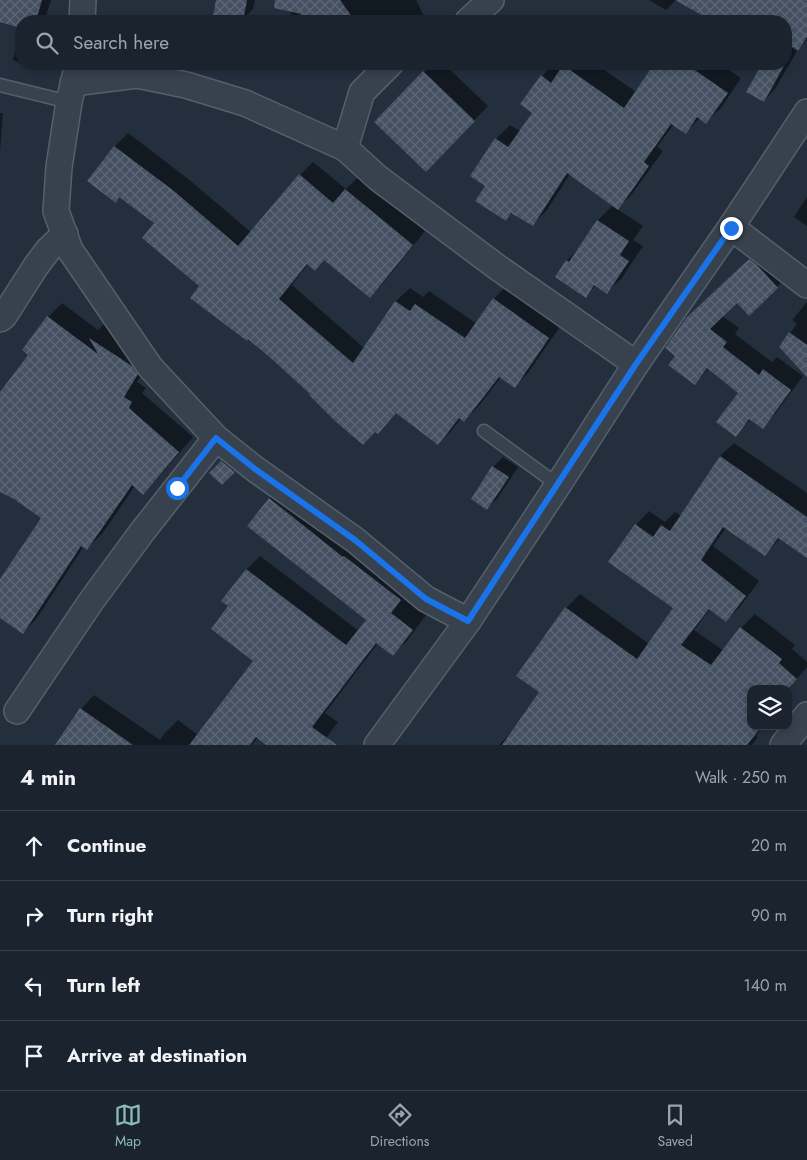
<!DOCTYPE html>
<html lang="en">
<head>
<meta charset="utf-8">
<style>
  body { margin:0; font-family:Jost,sans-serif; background:#242b36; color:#f1f3f6 }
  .controls { position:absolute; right:15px; bottom:15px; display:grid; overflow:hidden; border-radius:10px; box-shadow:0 2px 8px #0003 }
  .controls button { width:45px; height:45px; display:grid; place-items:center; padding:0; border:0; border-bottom:1px solid #39404a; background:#1b232e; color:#f1f3f6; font:25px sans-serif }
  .stop { position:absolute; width:15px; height:15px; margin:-11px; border:4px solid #1a73e8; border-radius:50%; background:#fff }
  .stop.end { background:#1a73e8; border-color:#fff; box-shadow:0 1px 5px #0008 }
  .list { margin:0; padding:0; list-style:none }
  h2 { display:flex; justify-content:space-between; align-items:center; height:65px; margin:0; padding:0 20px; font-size:21px }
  h2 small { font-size:16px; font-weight:400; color:#a0a4aa }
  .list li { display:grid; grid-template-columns:32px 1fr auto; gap:15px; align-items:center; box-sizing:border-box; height:70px; padding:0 20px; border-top:1px solid #39404a }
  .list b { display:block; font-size:19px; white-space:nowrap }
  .list em { font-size:16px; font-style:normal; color:#a0a4aa }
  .icon { flex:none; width:28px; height:28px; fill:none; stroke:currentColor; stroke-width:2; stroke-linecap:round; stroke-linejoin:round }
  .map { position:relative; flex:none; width:807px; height:745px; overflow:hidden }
  .search { position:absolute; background:#1b232e; box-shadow:0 2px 8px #0003; left:15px; right:15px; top:15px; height:55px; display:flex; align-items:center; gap:12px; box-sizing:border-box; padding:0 18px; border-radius:20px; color:#a0a4aa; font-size:19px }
  .sheet { height:345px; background:#1b232e }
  nav { display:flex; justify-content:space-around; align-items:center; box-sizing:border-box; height:70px; border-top:1px solid #39404a; background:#1b232e; font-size:14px; color:#a0a4aa }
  nav a { display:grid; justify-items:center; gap:2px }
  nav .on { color:#8bbbb9 }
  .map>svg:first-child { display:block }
  .shadow { fill:#0007 }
  .building { fill:url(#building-cross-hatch) }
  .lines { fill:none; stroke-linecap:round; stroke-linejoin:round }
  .lane-casing { stroke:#565f6c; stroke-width:15 }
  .street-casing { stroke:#565f6c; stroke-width:28 }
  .lane { stroke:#38414e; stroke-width:12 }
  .street { stroke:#38414e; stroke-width:25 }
  .route { stroke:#1a73e8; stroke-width:6 }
</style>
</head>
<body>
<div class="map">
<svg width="807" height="745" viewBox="0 0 807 745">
  <defs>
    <pattern id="building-cross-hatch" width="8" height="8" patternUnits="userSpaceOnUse" patternTransform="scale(1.25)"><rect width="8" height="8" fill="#455162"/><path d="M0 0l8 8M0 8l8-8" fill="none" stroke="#5d6877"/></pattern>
  </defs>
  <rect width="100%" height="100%" fill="#242f3e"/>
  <g class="shadow">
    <path d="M0 0H51L46 16 41 21H21V26L0 21Z"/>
    <path d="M217 0H255L253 9 242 20 214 21Z"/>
    <path d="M280 0H416L425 18 421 21H293L295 19Z"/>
    <path d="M649 0H676L666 10Z"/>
    <path d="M677 0H807V40L798 49 775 89 764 101 748 92 764 64H786V21H714Z"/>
    <path d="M21 40V63L13 60 18 43Z"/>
    <path d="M25 64H48L43 69Z"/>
    <path d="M432 64H444L488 106 440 156 376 122Z"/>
    <path d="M554 64H559L563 67 566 64H596L636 92 656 64H720L741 78 721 108 706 122 700 118 686 132 674 124 657 147 663 151 632 194 617 209 643 226 633 240 643 246 622 278 607 292 596 285 586 296 556 276 567 260 581 247 598 220 613 205 570 174 547 210 532 225 513 212 506 219 486 185 496 139 510 125 520 131 534 112 542 76Z"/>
    <path d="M0 113H3L0 152Z"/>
    <path d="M128 133 187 178 252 233 300 175 313 162 346 189 359 176 425 231 384 282 370 296 324 259 308 264 292 285 364 348 396 301 410 288 423 297 429 291 477 324 494 299 507 285 562 324 528 373 515 386 501 377 478 407 464 421 461 418 452 430 438 443 397 412 377 432 312 394 201 286 156 223 120 196 115 201 89 181 115 146Z"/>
    <path d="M807 197V226L794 217Z"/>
    <path d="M763 246 790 274 749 314 737 302 722 316 739 328 735 334 772 362 777 357 803 376 775 414 762 427 751 419 735 435 740 392 709 368 695 384 677 356 701 305Z"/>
    <path d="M807 302V375L780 347 797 324 792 320Z"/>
    <path d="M62 303 98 330 104 324 146 351 151 359 137 382 146 388 142 393 193 437 157 479 143 493 135 486 102 534 87 548 84 546 37 618 23 632 0 617V582L42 517 15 498 0 491V402L30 354 48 317Z"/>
    <path d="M734 443 807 493V557L781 538 765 554 726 528 713 546 759 581 740 607 726 620 711 608 694 630 724 651 741 628 755 614 795 645 792 649 807 662V667L788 689H751V726H763L756 736 758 737 752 745H499L517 726 540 692 518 676 566 608 580 594 649 644 675 607 636 525 649 511 665 522 675 512 681 516 720 456Z"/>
    <path d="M227 457 239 466 222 484 211 473Z"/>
    <path d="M503 457 518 467 497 499 487 509 493 467Z"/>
    <path d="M284 485 414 586 404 599 426 615 407 641 393 654 378 643 325 713 338 722 321 745H268L258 737 252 745H56L81 709 94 695 160 740 164 734 178 720 198 735 255 661 230 606 223 601 247 569 260 556 359 631 367 620 248 525 270 498Z"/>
  </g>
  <g class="building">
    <path d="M0 0H42L36 21H21V28L0 22Z"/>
    <path d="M216 0H247L243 21H212Z"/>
    <path d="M275 0H340L355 21H291L301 14 274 8Z"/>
    <path d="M675 0H807V37L798 51 786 43V21H712Z"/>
    <path d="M654 64H686L728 93 706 124 697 117 686 134 671 124 644 162 649 166 618 210 567 173 533 226 511 213 506 221 475 201 485 186 470 176 495 138 508 147 532 113 520 104 541 75 551 83 563 65 624 108Z"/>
    <path d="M762 64H785L764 102 746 92Z"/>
    <path d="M423 71 475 121 426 172 374 122Z"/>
    <path d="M114 146 174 191 238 246 299 174 333 203 345 189 413 245 370 298 324 260 315 271 307 264 279 299 353 363 395 301 410 311 415 304 465 338 493 298 549 338 515 388 499 377 464 422 459 418 438 445 396 413 378 434 375 432 363 445 335 421 309 395 310 394 274 361 248 339 247 341 190 298 199 286 142 238 154 223 119 197 116 203 87 181Z"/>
    <path d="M597 220 629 241 620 255 629 261 607 294 594 285 586 298 555 277 566 260 569 262Z"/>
    <path d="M749 259 757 265 778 288 749 316 737 303 710 329 727 342 723 347 759 375 763 369 791 390 763 429 749 419 736 437 716 422 738 393 707 368 695 385 668 365 675 356 665 348 686 318Z"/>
    <path d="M47 316 98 354 89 338 132 366 138 374 124 397 132 402 129 408 179 452 143 495 132 485 87 550 81 546 23 634 0 618V579L41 518 14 499 0 492V392L28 355 22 350Z"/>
    <path d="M789 332 807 345V377L779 347Z"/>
    <path d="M720 456 807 517V558L778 538 765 556 723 527 701 560 746 596 726 622 709 609 681 645 711 665 740 627 782 659 779 663 797 679 788 689H751V726H762L747 745H502L539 692 516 676 565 607 637 659 673 608 608 562 635 524 653 537 661 525 670 531Z"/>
    <path d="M221 461 235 472 222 485 209 473Z"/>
    <path d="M492 466 509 477 487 510 471 499Z"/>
    <path d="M269 498 343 557 344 556 401 600 391 613 413 630 393 656 376 643 312 727 337 745H266L256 737 250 745H189L253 661 211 629 228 606 221 601 246 569 346 645 366 620 247 526Z"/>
    <path d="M80 708 133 745H55Z"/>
  </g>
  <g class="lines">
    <g class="lane-casing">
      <g id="lane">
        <path d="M0 85 69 102"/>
        <path d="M484 431 558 485"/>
      </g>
    </g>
    <g class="street-casing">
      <g id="street">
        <path d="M82 21 83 0"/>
        <path d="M468 21 491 0"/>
        <path d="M78 64 69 102 59 167 56 211 70 250 150 367 216 438 255 469 355 540 426 599 468 621"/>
        <path d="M73 83 137 75 186 85 245 103 345 148 378 178 497 267 636 364"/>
        <path d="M345 148 362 92 390 64"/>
        <path d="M731 227 807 285"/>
        <path d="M0 319 4 316 36 266 48 250 65 234"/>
        <path d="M17 711 92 600 142 532 216 438"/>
        <path d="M377 745 468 621 558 485 636 364 731 227 807 112"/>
        <path d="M783 745 807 715"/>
      </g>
    </g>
    <use href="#lane" class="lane"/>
    <use href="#street" class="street"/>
  </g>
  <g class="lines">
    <path class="route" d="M177 488 216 438 255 469 355 540 426 599 468 621 636 364 731 228"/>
  </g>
</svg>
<div class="controls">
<button><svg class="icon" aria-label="layers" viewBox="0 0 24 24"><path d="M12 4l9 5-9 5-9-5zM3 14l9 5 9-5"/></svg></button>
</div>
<div class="stop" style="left:177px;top:488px"></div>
<div class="stop end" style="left:731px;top:228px"></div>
<div class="search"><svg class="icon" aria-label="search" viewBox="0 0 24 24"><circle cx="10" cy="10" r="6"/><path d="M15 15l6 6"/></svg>Search here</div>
</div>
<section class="sheet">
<h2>4 min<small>Walk · 250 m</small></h2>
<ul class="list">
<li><svg class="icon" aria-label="ahead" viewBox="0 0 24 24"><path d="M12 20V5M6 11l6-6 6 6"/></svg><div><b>Continue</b></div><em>20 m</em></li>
<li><svg class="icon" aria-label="right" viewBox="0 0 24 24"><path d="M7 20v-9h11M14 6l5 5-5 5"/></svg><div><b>Turn right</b></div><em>90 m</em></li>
<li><svg class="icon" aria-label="left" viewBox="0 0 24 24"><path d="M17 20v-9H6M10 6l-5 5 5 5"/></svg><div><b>Turn left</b></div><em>140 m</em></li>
<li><svg class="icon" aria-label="arrive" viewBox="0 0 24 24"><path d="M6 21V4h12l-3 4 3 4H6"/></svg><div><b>Arrive at destination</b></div></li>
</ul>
</section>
<nav>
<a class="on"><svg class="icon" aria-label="map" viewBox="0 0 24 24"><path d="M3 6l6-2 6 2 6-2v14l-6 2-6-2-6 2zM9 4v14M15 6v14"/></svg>Map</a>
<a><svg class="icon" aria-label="directions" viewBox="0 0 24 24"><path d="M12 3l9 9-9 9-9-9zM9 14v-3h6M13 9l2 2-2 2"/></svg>Directions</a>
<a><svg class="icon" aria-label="saved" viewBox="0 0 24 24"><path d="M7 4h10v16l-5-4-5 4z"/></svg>Saved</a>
</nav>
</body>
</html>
